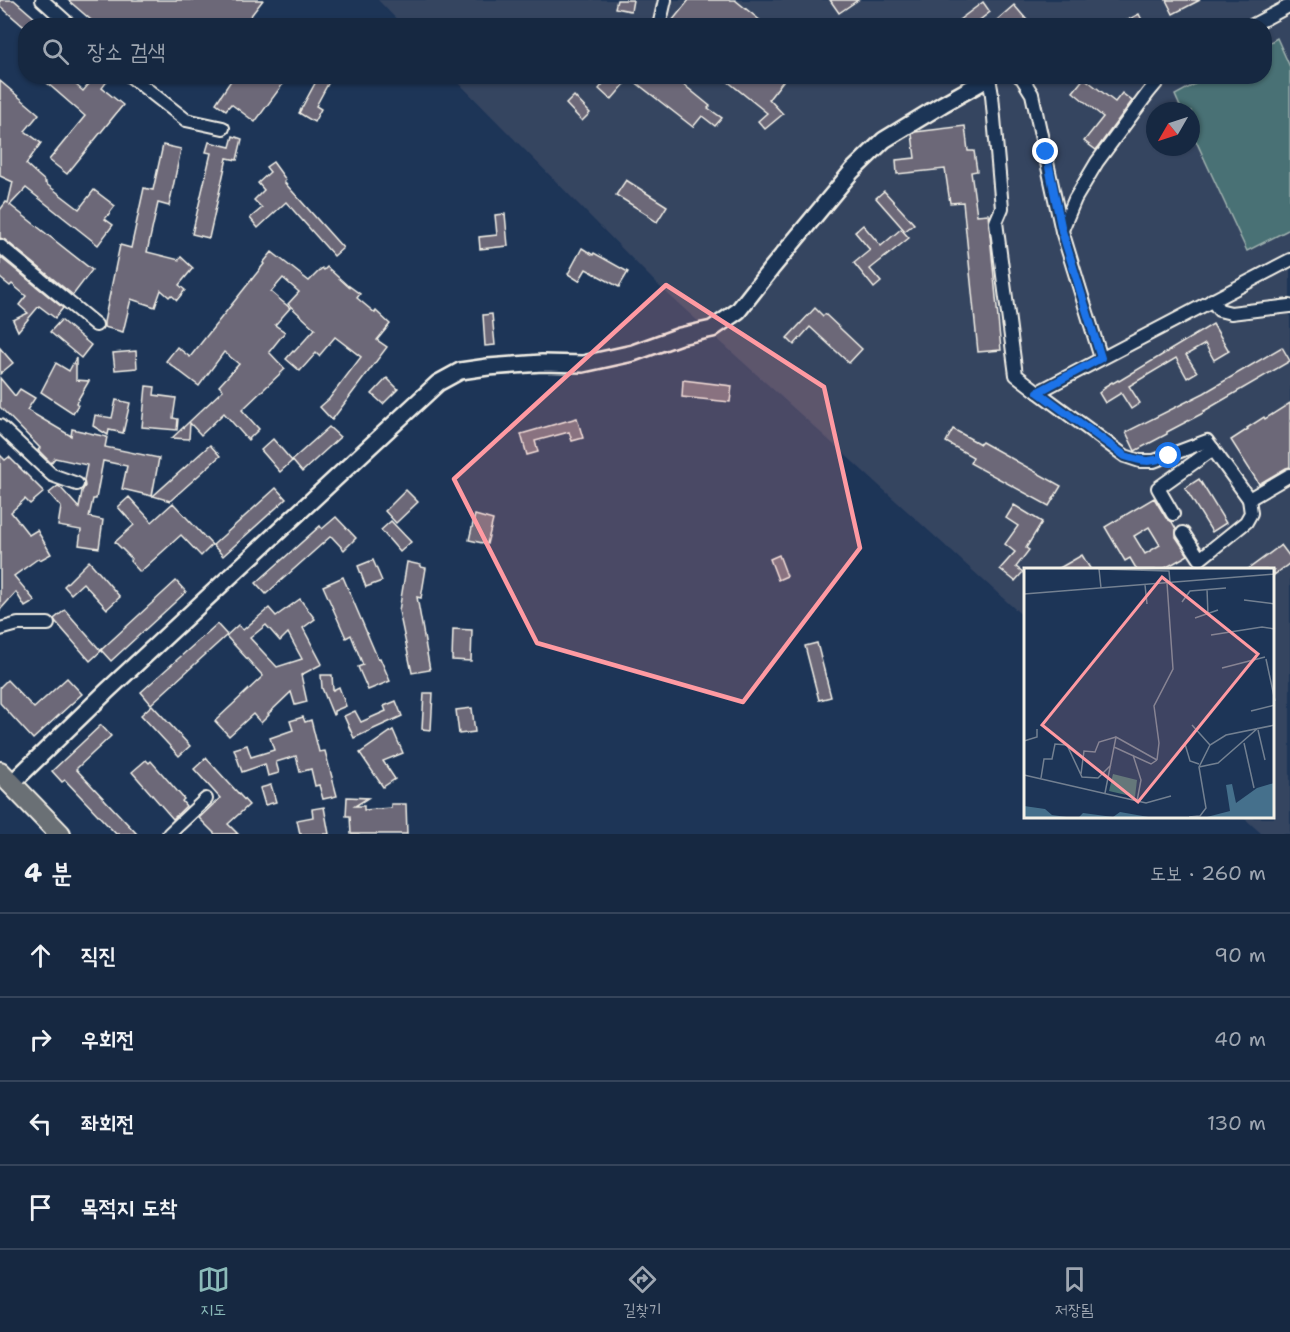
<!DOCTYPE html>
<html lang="ko">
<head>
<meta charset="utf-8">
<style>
  body { margin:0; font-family:"Shantell Sans","Poor Story",sans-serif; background:#1f3048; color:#f1f3f6 }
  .compass { position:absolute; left:1146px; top:102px; width:54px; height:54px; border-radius:50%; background:#162841; box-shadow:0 2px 4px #0004; rotate:231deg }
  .stop { position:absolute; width:18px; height:18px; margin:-14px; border:4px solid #1a73e8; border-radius:50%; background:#fff }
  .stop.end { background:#1a73e8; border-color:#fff; box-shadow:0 2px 6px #0008 }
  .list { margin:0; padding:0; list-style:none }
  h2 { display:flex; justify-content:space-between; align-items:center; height:78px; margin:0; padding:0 24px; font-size:26px }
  h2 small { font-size:20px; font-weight:400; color:#9ea6b1 }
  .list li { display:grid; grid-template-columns:39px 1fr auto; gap:18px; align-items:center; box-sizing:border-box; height:84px; padding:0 24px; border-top:2px solid #35445a }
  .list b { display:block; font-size:22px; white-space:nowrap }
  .list em { font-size:20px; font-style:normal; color:#9ea6b1 }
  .icon { flex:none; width:33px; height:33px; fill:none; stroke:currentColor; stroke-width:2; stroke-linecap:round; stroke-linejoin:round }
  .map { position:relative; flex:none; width:1290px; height:834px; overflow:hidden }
  .search { position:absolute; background:#162841; box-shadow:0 2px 4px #0004; left:18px; right:18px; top:18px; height:66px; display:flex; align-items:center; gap:15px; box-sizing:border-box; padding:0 21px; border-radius:24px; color:#9ea6b1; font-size:22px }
  .sheet { height:414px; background:#162841 }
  nav { display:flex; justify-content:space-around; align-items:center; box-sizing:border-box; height:84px; border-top:2px solid #35445a; background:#162841; font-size:16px; color:#9ea6b1 }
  nav a { display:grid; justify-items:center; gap:3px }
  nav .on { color:#8bbbb9 }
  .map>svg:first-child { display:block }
  .built { fill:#354461; fill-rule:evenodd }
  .green { fill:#4a7174; stroke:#9fb1ae; stroke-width:1.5 }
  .building { fill:#6c6878; stroke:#f4f1e8; stroke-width:1.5; fill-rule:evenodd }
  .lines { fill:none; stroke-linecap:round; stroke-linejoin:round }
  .minor-casing { stroke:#f4f1e8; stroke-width:16 }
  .tertiary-casing { stroke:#f4f1e8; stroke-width:20 }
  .primary-casing { stroke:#f4f1e8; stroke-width:24 }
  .minor { stroke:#1d3557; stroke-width:12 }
  .tertiary { stroke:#1d3557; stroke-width:15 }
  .primary { stroke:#6b6f75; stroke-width:20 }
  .route { stroke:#1a73e8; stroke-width:8 }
  .marked { fill:#ff9aa2; fill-opacity:0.2; stroke:#ff9aa2; stroke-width:4.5; stroke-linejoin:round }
  .inset-road { fill:none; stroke:#738091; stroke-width:1.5 }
  .view { fill:#ff9aa2; fill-opacity:0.15; stroke:#ff9aa2; stroke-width:3 }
  .inset-edge { fill:none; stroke:#f4f1e8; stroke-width:3 }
</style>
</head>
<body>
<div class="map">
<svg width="1290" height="834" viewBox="0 0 1290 834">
  <rect width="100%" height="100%" fill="#1d3557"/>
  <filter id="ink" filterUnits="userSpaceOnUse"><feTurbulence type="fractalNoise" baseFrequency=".0167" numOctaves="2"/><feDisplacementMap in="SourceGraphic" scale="12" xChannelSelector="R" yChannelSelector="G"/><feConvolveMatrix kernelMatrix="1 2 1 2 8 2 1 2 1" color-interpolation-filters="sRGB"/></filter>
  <g filter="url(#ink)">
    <path class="built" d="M378 0H1290V834H1262L1244 818H1274V570H1026V619L659 286 453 77 1264 76V26H403ZM1155 111H1191V147H1155Z"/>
    <path class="green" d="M1277 38 1290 67V229L1247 251 1191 130V111H1182L1175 95 1208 77 1264 76 1265 45Z"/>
    <g class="building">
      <path d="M0 0H14L44 26H23L0 6Z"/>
      <path d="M68 0H263L243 26H98Z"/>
      <path d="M617 0H633L631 11 615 8Z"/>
      <path d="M689 0H735L767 26H668Z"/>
      <path d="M830 0H858L839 13Z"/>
      <path d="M1166 0H1200L1173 14Z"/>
      <path d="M983 2 990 12 972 26H951Z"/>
      <path d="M1014 5 1032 26H1014L1011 22 1006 26H990Z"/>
      <path d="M1139 14 1145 26H1116Z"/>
      <path d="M39 76H66L83 91 96 76H111L102 88 123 105 67 174 49 160 85 116Z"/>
      <path d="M234 76H273L283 84 255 122 231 104 226 110 216 103Z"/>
      <path d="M319 76H323L330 80 316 106 321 109 314 122 299 113Z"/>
      <path d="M609 76H673L710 106 708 108 722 118 715 126 702 116 693 127 630 78 611 100 599 89Z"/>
      <path d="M721 76H787L769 99 783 114 765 129 758 121 767 113Z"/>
      <path d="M1084 78 1115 102 1122 93 1132 101 1096 150 1084 141 1103 117 1073 92Z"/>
      <path d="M0 81 39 114 25 131 41 143 26 164 38 175 46 182 45 183 79 209 94 190 115 206 105 219 113 225 98 245 26 188 10 205 92 270 73 295 5 240 0 238V210L6 202 8 203 13 182 0 176Z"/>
      <path d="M574 96 590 113 582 121 566 104Z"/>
      <path d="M965 126 968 151H974L977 171 971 172 977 215 988 214 1001 350 978 352 963 202 950 203 945 169 897 174 896 160 915 158 912 134 915 132Z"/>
      <path d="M233 136 242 139 237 160 227 158 209 238 192 234 211 153 206 152 209 142 230 147Z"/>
      <path d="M163 145 181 149 169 206 158 203 147 252 179 260 181 257 193 268 179 285 185 290 177 300 171 295 169 297 161 290 155 307 131 299 123 332 104 327V322L120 245 131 248 144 188 153 190Z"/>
      <path d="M273 162 286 180 284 182 343 248 334 256 286 202 258 228 250 218 262 208 254 200 264 190 258 183 270 172 266 167Z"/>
      <path d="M626 180 667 206 657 222 648 216V215L616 195Z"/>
      <path d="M884 191 914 224 905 231 876 198Z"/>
      <path d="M505 214 508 246 480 249 479 237 497 235 495 215Z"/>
      <path d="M863 225 881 246 901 229 909 238 870 269 881 282 874 288 854 263 870 250 855 232Z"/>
      <path d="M582 248 593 255 594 253 628 272 619 287 586 269 579 281 568 274Z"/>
      <path d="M272 252 309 281 322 268 324 270 327 267 349 287V286L360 294 357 298 375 313 376 311 390 324 377 340 387 347 332 420 320 407 329 399 361 357 335 337 319 356 316 353 300 371 286 359 293 351 294 352 315 329 288 304 299 292 283 278 271 292 290 308 275 325 285 332 269 352 285 369 242 410 259 429 248 440 224 413 201 435 190 423 189 439 172 438 223 390 219 386 239 364 224 352 199 386 166 361 177 347 190 357 264 264 263 263Z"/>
      <path d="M0 257 63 308 55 318 39 306 18 331 13 320 28 313 19 305 26 296 12 284 10 286 0 278Z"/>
      <path d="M815 308 823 316 825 314 862 349 849 363 810 327 794 345 787 338Z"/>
      <path d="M492 314 495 345 485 346 483 315Z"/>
      <path d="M61 320 91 345 81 358 50 332Z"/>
      <path d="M1213 324 1229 351 1214 360 1205 344 1186 355 1197 372 1187 378 1176 358 1129 386 1140 403 1131 409 1121 393 1105 403 1099 393 1105 388 1104 387 1112 382 1113 383 1118 380 1119 381Z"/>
      <path d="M1282 347 1290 361 1204 411 1205 412 1167 432V434L1135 451 1126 432 1204 393Z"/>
      <path d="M0 348 13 363 0 374Z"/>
      <path d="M136 351 137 368 115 370 113 353Z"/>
      <path d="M76 358V380L89 381 76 403 78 405 73 413 41 392 56 363 69 371Z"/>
      <path d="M0 378 15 396 20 389 35 398 27 410 71 436 72 429 107 437 105 447 159 458 152 496 122 489 127 466 103 461 96 499H93L89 517 103 520 99 548 79 545 81 530 58 526 61 507 49 493 58 486 60 487 79 508 82 491 85 486 84 480 87 465 55 458 51 463 38 450 40 448 0 407Z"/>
      <path d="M387 378 398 389 383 404 372 394Z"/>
      <path d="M683 380 732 386 730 402 682 397Z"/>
      <path d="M146 386 155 387 154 395 176 398 173 418 178 419 177 430 142 427Z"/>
      <path d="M116 400 130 403 123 433 109 430 108 435 93 426 95 415 112 418Z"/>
      <path d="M1290 403V467L1286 468 1259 484 1231 440 1248 429 1247 428 1264 417 1265 419Z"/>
      <path d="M577 418 583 438 572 441 569 432 535 441 538 452 527 455 521 434Z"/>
      <path d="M329 427 340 437 302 472 292 460Z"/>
      <path d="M953 429 980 444 982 442 1061 486 1049 506 970 463 973 457 946 442Z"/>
      <path d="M273 439 292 461 280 472 261 450Z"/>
      <path d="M210 445 220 456 199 475 170 501 153 496Z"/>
      <path d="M0 455 5 460 9 457 44 492 30 504 25 499 11 512 29 535 37 530 51 554 40 560 39 558 14 576 35 601 25 607 16 592 0 610Z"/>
      <path d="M1199 479 1226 523 1212 532 1185 488Z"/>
      <path d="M276 488 286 499 223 556 213 545Z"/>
      <path d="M406 490 418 502 396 523 385 511Z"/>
      <path d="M129 497 152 522 173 503 212 545 201 556 181 535 140 572 130 561 132 559 115 542 134 525 118 507Z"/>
      <path d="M1154 498 1166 518 1172 522 1176 529V537L1188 555 1162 570H1137L1130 558 1125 561 1105 527ZM1149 527 1160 545 1145 554 1134 536Z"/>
      <path d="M1014 505 1042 522 1026 548 1029 550 1016 567 1023 572 1015 581 1000 569 1015 552 1005 544 1018 526 1006 518Z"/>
      <path d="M475 515 493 520 487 544 469 540Z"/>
      <path d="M336 517 356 538 344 550 331 536 266 594 256 583 320 526 322 529Z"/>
      <path d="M391 521 411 542 400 552 381 530Z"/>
      <path d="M1281 545 1290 557V563L1274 575V570H1247Z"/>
      <path d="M779 555 787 576 778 580 770 559Z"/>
      <path d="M1082 555 1091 570H1056L1070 562Z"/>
      <path d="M373 560 382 581 366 587 358 566Z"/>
      <path d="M89 561 120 597 107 609 83 583 71 594 64 586Z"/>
      <path d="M407 562 421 565V567L426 568 421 598 417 597 430 670 412 673 399 611Z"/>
      <path d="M343 577 378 659 380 658 390 681 368 690 358 667 363 665 351 635 346 638 323 586Z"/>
      <path d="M176 581 186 592 111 661 101 650Z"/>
      <path d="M300 599 315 619 303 628 322 664 301 675 307 702 295 705 291 692 268 714 269 715 261 723 253 714 229 736 215 721 263 676 226 636 238 625 243 630 269 608 276 616ZM266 625 280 641 288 633 302 659 277 667 250 638Z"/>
      <path d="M65 610 101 651 90 661 56 622 54 619Z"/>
      <path d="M217 624 227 635 151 704 141 692Z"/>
      <path d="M453 629 472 630 471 661 452 660Z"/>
      <path d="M817 643 831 697 819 700 805 646Z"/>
      <path d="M321 675H332L333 690 339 687 346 706 334 711V715H333L322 688Z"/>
      <path d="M67 678 82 694 33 739 0 703V687L7 680 34 708Z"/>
      <path d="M424 693H433L431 730 422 729Z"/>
      <path d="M396 701 402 716 354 738 344 716 355 711 361 722 386 711 384 706Z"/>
      <path d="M152 705 190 746 179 756 141 715Z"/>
      <path d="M472 708 475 732 459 734 456 710Z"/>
      <path d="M303 717 305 722 311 720 319 752 325 751 337 796 323 799 319 785 315 786 311 769 300 772 296 756 276 762 279 773 268 776 265 764 242 772 234 749 247 745 251 757 274 750 270 738 293 730 290 721Z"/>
      <path d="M101 725 111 736 76 769 137 834H116L65 780 62 782 52 771Z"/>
      <path d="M393 730 403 753 383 761 395 779 383 787 360 753Z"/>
      <path d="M206 758 249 805 228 824 238 834H215L199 818 220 798 194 769Z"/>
      <path d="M146 760 149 763 151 761 184 799 182 801 186 806 173 819 132 772Z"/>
      <path d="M271 785 276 802 265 805 260 788Z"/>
      <path d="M347 797 368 798 355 806H364V810L391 808V804H406L407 834H351L350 816H346Z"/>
      <path d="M324 807 329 834H300L297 820 313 817 312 809Z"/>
    </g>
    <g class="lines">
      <g class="minor-casing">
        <g id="minor">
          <path d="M42 0 71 26"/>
          <path d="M659 26 665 0"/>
          <path d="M1251 26 1287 7"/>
          <path d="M130 76 186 120 223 128"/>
          <path d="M992 76 989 78 992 95 1002 208 996 222 1016 375 1038 392 1290 260"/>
          <path d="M1019 76 1022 78 1032 94 1062 231 1101 358"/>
          <path d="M1062 230 1075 199 1097 162 1148 93 1162 76"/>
          <path d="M0 246 96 325"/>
          <path d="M1212 300 1219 310 1231 313 1290 306"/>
          <path d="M1038 392 1125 456 1140 461H1154L1207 441 1249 499 1290 475"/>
          <path d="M0 426 52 475 77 484"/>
          <path d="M1173 514 1158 488 1213 449"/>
          <path d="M1183 533 1200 559 1246 522 1251 513 1249 499"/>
          <path d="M0 629 18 624H48"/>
          <path d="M169 834 206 799"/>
        </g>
      </g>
      <g class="tertiary-casing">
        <path id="tertiary" d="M11 784 107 691 438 383 460 371 488 367 542 363 583 364 633 353 680 336 712 329 738 311 771 269 852 171 884 140 943 104 989 78"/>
      </g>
      <g class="primary-casing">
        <path id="primary" d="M0 772 60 834"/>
      </g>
      <use href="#minor" class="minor"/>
      <use href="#tertiary" class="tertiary"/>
      <use href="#primary" class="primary"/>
    </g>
  </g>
  <g class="lines" filter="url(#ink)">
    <path class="route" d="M1046 152 1062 231 1101 358 1038 392 1125 456C1144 462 1149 463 1169 456"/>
  </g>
  <path class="marked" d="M666 285 824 387 860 548 743 702 537 643 454 479Z"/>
  <g transform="translate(1024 568)">
    <rect width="250" height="250" fill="#1d3557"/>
    <path d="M89 206 113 212 111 229 85 223Z" fill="#4a7174"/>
    <path d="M250 215V250H179L206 243 202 217 208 216 212 235 233 220ZM0 238 21 241 28 247 50 250H0ZM96 244 130 250H54L59 245 89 249Z" fill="#45708c"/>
    <path class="inset-road" d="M75 1 145 3 146 14M75 1 77 20M121 17 123 36M183 21 184 47M0 26 251 6M220 32 251 36M158 34 166 23 202 20M171 50 194 42M187 67 238 59 251 61M242 91 251 133M198 100 241 89M227 143 251 137M168 157 186 177M234 162 241 192M0 173 13 169V161M220 175 230 220M161 176 166 193 175 196M90 179 127 196 133 192M109 187 117 212 113 233M133 192 135 175 130 138 149 101 143 15M175 199 194 195 234 160M57 206 60 183 71 184 75 174 92 169M0 207 122 235 147 228M17 210 20 191H28L31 176 43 177 58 209 74 210 87 197M81 225 92 169 133 192M165 249 176 248 182 240 175 199 186 177 202 167 251 157"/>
    <path class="view" d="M138 9 234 86 114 234 18 157Z"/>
    <rect width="250" height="250" class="inset-edge"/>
  </g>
</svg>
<svg class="compass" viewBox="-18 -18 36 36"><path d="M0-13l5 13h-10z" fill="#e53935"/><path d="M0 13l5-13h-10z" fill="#9ea6b1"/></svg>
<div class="stop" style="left:1169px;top:456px"></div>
<div class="stop end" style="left:1046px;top:152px"></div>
<div class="search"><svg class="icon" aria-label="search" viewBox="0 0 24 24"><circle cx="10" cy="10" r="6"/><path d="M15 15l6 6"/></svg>장소 검색</div>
</div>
<section class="sheet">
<h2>4 분<small>도보 · 260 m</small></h2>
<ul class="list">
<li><svg class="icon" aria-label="ahead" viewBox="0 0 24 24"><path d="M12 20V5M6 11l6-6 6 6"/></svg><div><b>직진</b></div><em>90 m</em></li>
<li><svg class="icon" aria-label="right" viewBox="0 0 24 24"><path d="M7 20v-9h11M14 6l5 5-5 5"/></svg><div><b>우회전</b></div><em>40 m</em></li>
<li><svg class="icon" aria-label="left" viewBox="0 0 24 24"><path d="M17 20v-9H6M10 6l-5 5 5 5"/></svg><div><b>좌회전</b></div><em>130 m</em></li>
<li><svg class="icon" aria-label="arrive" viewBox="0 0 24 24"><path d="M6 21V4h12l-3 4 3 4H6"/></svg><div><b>목적지 도착</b></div></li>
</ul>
</section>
<nav>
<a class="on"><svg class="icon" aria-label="map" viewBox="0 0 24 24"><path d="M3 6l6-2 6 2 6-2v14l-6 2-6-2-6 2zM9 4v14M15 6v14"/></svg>지도</a>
<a><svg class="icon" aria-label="directions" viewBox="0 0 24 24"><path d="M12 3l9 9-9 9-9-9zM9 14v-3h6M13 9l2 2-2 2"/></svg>길찾기</a>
<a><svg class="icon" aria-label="saved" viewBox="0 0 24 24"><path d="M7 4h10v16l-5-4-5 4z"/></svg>저장됨</a>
</nav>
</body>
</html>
